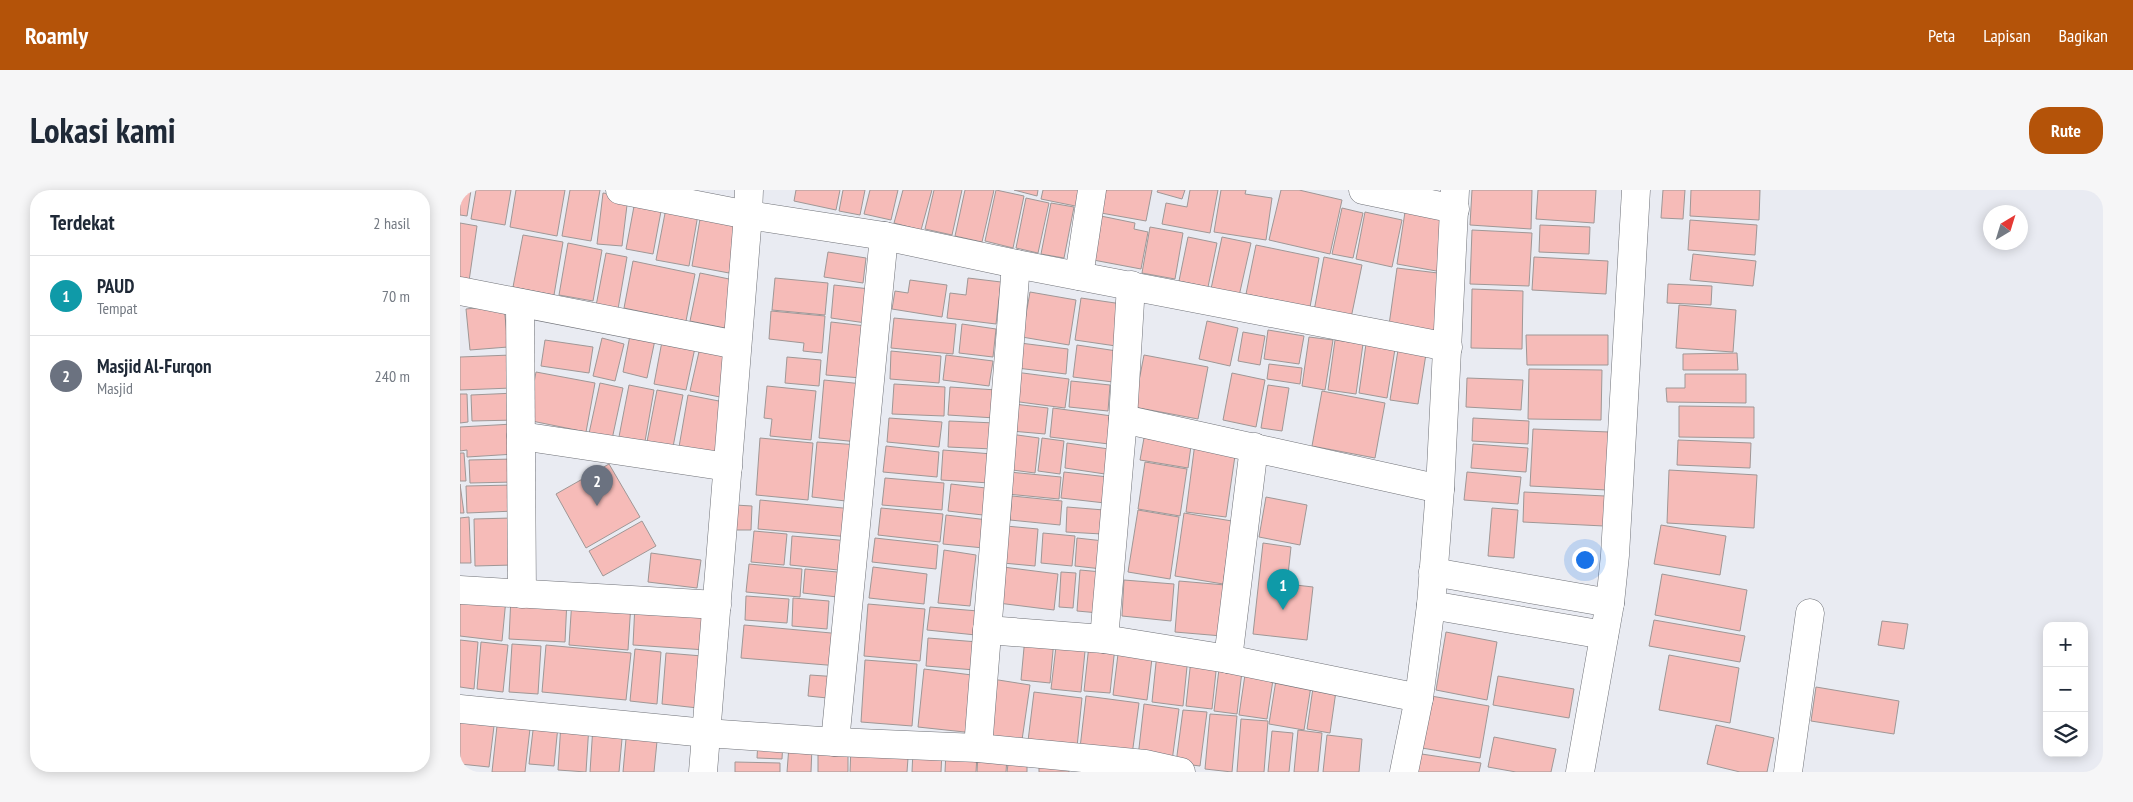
<!DOCTYPE html>
<html lang="id">
<head>
<meta charset="utf-8">
<style>
  body { margin:0; font-family:"PT Sans Narrow",sans-serif; background:#f6f6f7; color:#1f2937 }
  .controls { position:absolute; right:15px; bottom:15px; display:grid; overflow:hidden; border-radius:10px; box-shadow:0 2px 12px #0003 }
  .controls button { width:45px; height:45px; display:grid; place-items:center; padding:0; border:0; border-bottom:1px solid #e0e1e3; background:#fff; color:#1f2937; font:25px sans-serif }
  .compass { position:absolute; left:1523px; top:15px; width:45px; height:45px; border-radius:50%; background:#fff; box-shadow:0 2px 12px #0003; rotate:38deg }
  .you { position:absolute; left:1124px; top:369px; width:18px; height:18px; margin:-12px; border:4px solid #fff; border-radius:50%; background:#1a73e8; box-shadow:0 0 0 8px #1a73e833 }
  .badge { display:grid; place-items:center; width:32px; height:32px; border-radius:50%; background:#b45309; color:#fff; font-size:16px; font-weight:700 }
  .pin { position:absolute; translate:-50% -41px; filter:drop-shadow(0 1px 2px #0008) }
  .pin::after { content:''; position:absolute; top:26px; width:18px; height:15px; background:inherit; clip-path:polygon(0 0,100% 0,50% 100%) }
  .list { margin:0; padding:0; list-style:none }
  h2 { display:flex; justify-content:space-between; align-items:center; height:65px; margin:0; padding:0 20px; font-size:21px }
  h2 small { font-size:16px; font-weight:400; color:#747a83 }
  .list li { display:grid; grid-template-columns:32px 1fr auto; gap:15px; align-items:center; box-sizing:border-box; height:80px; padding:0 20px; border-top:1px solid #e0e1e3 }
  .list b { display:block; font-size:19px; white-space:nowrap }
  .list p { margin:0; font-size:16px; white-space:nowrap; color:#747a83 }
  .list em { font-size:16px; font-style:normal; color:#747a83 }
  .icon { flex:none; width:28px; height:28px; fill:none; stroke:currentColor; stroke-width:2; stroke-linecap:round; stroke-linejoin:round }
  .map { position:relative; flex:none; width:1643px; height:582px; overflow:hidden; border-radius:20px }
  header { display:flex; align-items:center; gap:30px; box-sizing:border-box; height:70px; padding:0 25px; background:#b45309; color:#fff }
  header strong { font-size:24px }
  nav { display:flex; gap:28px; margin-inline-start:auto; font-size:18px }
  .intro { display:flex; align-items:center; justify-content:space-between; box-sizing:border-box; height:120px; padding:0 30px }
  h1 { margin:0; font-size:35px }
  .button { padding:12px 22px; border-radius:20px; background:#b45309; color:#fff; font-size:18px; font-weight:700 }
  main { display:flex; gap:30px; padding:0 30px }
  aside { flex:1; background:#fff; border-radius:20px; box-shadow:0 2px 12px #0003 }
  .map>svg:first-child { display:block }
  .building { fill:#f6bbb8; stroke:#9f9796 }
  .lines { fill:none; stroke-linecap:round; stroke-linejoin:round }
  .street-casing { stroke:#707278; stroke-width:29 }
  .street { stroke:#fff; stroke-width:28 }
</style>
</head>
<body>
<header>
<strong>Roamly</strong>
<nav><a>Peta</a><a>Lapisan</a><a>Bagikan</a></nav>
</header>
<div class="intro"><h1>Lokasi kami</h1><a class="button">Rute</a></div>
<main>
<aside>
<h2>Terdekat<small>2 hasil</small></h2>
<ul class="list">
<li><span class="badge" style="background:#0f9aa8">1</span><div><b>PAUD</b><p>Tempat</p></div><em>70 m</em></li>
<li><span class="badge" style="background:#6b7280">2</span><div><b>Masjid Al-Furqon</b><p>Masjid</p></div><em>240 m</em></li>
</ul>
</aside>
<div class="map">
<svg width="1643" height="582" viewBox="0 0 1643 582">
  <rect width="100%" height="100%" fill="#e9ebf2"/>
  <g class="building">
    <path d="M0 0H11L7 26 0 25Z"/>
    <path d="M16 0H51L45 35 11 29Z"/>
    <path d="M56 0H105L97 46 50 37Z"/>
    <path d="M110 0H140L131 51 102 46Z"/>
    <path d="M336 0H380L376 20 334 11Z"/>
    <path d="M383 0H405L400 25 379 21Z"/>
    <path d="M410 0H438L431 30 404 24Z"/>
    <path d="M443 0H472L461 40 434 33Z"/>
    <path d="M474 0H502L492 45 465 39Z"/>
    <path d="M505 0H534L522 52 495 46Z"/>
    <path d="M536 0 564 6 553 58 525 51Z"/>
    <path d="M554 0H578L577 6Z"/>
    <path d="M583 0H629L625 18 581 9Z"/>
    <path d="M645 0H692L686 31 641 23Z"/>
    <path d="M698 0H725L722 9 697 2Z"/>
    <path d="M730 0H758L750 43 702 34 706 13 727 17Z"/>
    <path d="M761 0H786L785 4 812 8 806 50 754 42Z"/>
    <path d="M821 0H839L882 10 870 64 809 50Z"/>
    <path d="M1012 0H1072L1071 39 1010 35Z"/>
    <path d="M1078 0H1136L1134 33 1076 29Z"/>
    <path d="M1203 0H1225L1223 29 1201 28Z"/>
    <path d="M1231 0H1300L1299 30 1230 26Z"/>
    <path d="M143 3 168 7 162 56 137 54Z"/>
    <path d="M566 8 589 13 578 63 556 58Z"/>
    <path d="M175 11 202 16 193 64 166 59Z"/>
    <path d="M207 13 239 19 229 76 196 70Z"/>
    <path d="M591 13 614 17 604 68 581 64Z"/>
    <path d="M882 18 903 23 893 68 872 64Z"/>
    <path d="M905 22 942 30 932 77 896 69Z"/>
    <path d="M945 22 990 29 982 82 937 74Z"/>
    <path d="M636 25 675 33 674 39 688 42 681 79 628 69Z"/>
    <path d="M240 29 277 35 269 83 232 76Z"/>
    <path d="M1230 30 1297 35 1295 65 1228 60Z"/>
    <path d="M0 33 17 36 9 91 0 90Z"/>
    <path d="M1080 35 1130 37 1129 64 1079 62Z"/>
    <path d="M690 37 723 43 715 89 682 83Z"/>
    <path d="M1012 40 1072 43 1069 96 1010 94Z"/>
    <path d="M63 45 103 52 94 105 53 97Z"/>
    <path d="M728 47 757 53 748 97 719 91Z"/>
    <path d="M762 47 791 53 779 106 751 99Z"/>
    <path d="M108 53 142 60 133 111 99 105Z"/>
    <path d="M796 55 859 68 850 117 786 104Z"/>
    <path d="M368 62 406 68 403 93 364 87Z"/>
    <path d="M146 63 167 67 158 119 136 116Z"/>
    <path d="M1233 64 1296 71 1293 96 1230 90Z"/>
    <path d="M864 67 902 75 891 128 854 121Z"/>
    <path d="M1074 67 1148 71 1146 104 1072 100Z"/>
    <path d="M173 71 235 84 226 131 164 118Z"/>
    <path d="M937 78 986 84 979 142 929 135Z"/>
    <path d="M240 83 274 90 265 138 230 131Z"/>
    <path d="M315 88 368 93 365 125 312 120Z"/>
    <path d="M508 88 541 92 536 134 487 128 490 103 506 105Z"/>
    <path d="M450 90 487 95 482 127 432 119 435 101 448 103Z"/>
    <path d="M1208 94 1252 96 1251 115 1207 113Z"/>
    <path d="M374 95 410 99 406 133 371 128Z"/>
    <path d="M1012 99 1063 101 1062 159 1011 158Z"/>
    <path d="M570 102 616 110 609 155 562 147Z"/>
    <path d="M621 108 662 114 656 156 615 150Z"/>
    <path d="M44 115 48 157 10 160 6 119Z"/>
    <path d="M1219 115 1276 120 1273 162 1216 158Z"/>
    <path d="M311 121 365 126 362 163 343 161 344 153 309 149Z"/>
    <path d="M434 128 496 134 493 164 431 158Z"/>
    <path d="M747 131 778 138 770 176 739 169Z"/>
    <path d="M371 132 406 136 401 188 366 185Z"/>
    <path d="M502 134 536 139 533 167 499 163Z"/>
    <path d="M171 140 196 145 187 188 163 182Z"/>
    <path d="M808 140 844 146 839 174 804 169Z"/>
    <path d="M783 142 805 146 800 175 778 171Z"/>
    <path d="M1066 145H1148V175H1067Z"/>
    <path d="M203 146 236 153 226 200 194 194Z"/>
    <path d="M849 147 873 150 865 200 842 196Z"/>
    <path d="M142 148 164 154 155 191 133 186Z"/>
    <path d="M85 150 133 157 129 183 81 176Z"/>
    <path d="M875 150 903 154 896 204 868 200Z"/>
    <path d="M241 153 270 159 260 207 230 201Z"/>
    <path d="M560 153 608 159 606 184 557 178Z"/>
    <path d="M906 154 935 159 927 208 899 203Z"/>
    <path d="M617 155 657 161 653 192 613 187Z"/>
    <path d="M938 160 966 164 958 214 930 210Z"/>
    <path d="M431 161 481 166 479 193 430 189Z"/>
    <path d="M1277 163 1278 180H1223V164Z"/>
    <path d="M51 165 52 198 0 200V167Z"/>
    <path d="M486 165 533 171 529 196 483 190Z"/>
    <path d="M684 165 748 177 738 229 674 217Z"/>
    <path d="M327 167 361 170 359 196 325 193Z"/>
    <path d="M809 174 842 178 840 194 807 189Z"/>
    <path d="M1069 179 1142 180 1141 230 1068 229Z"/>
    <path d="M76 182 135 193 126 242 67 230Z"/>
    <path d="M555 182 609 189 605 218 552 211Z"/>
    <path d="M772 183 805 190 796 237 763 230Z"/>
    <path d="M1225 184H1286V213L1207 212 1206 198H1225Z"/>
    <path d="M1007 188 1063 190 1061 220 1006 217Z"/>
    <path d="M364 190 403 194 398 252 359 248Z"/>
    <path d="M611 191 650 195 648 221 609 217Z"/>
    <path d="M140 193 163 198 151 254 128 248Z"/>
    <path d="M434 194 485 197 484 226 432 224Z"/>
    <path d="M169 195 194 200 184 257 158 252Z"/>
    <path d="M808 195 829 198 822 241 801 238Z"/>
    <path d="M307 196 356 201 351 250 310 246 312 229 304 228Z"/>
    <path d="M490 197 537 200 535 228 488 225Z"/>
    <path d="M197 200 223 205 212 262 186 257Z"/>
    <path d="M862 201 925 213 915 268 852 256Z"/>
    <path d="M56 203 57 230 12 231 11 205Z"/>
    <path d="M0 204H7L8 232 0 233Z"/>
    <path d="M228 205 264 212 256 263 219 257Z"/>
    <path d="M554 214 588 218 585 244 551 241Z"/>
    <path d="M1219 216 1294 217V248L1219 247Z"/>
    <path d="M593 218 652 226 649 254 590 247Z"/>
    <path d="M429 228 482 232 479 257 427 252Z"/>
    <path d="M1013 228 1069 231 1068 254 1012 251Z"/>
    <path d="M489 231 535 233 533 259 488 257Z"/>
    <path d="M53 234 55 264 7 267V260L0 261V237Z"/>
    <path d="M1073 239 1149 242 1147 300 1070 296Z"/>
    <path d="M550 244 579 248 575 283 545 279Z"/>
    <path d="M300 248 353 253 348 310 296 305Z"/>
    <path d="M582 248 604 251 600 284 578 281Z"/>
    <path d="M684 248 731 256 728 278 680 270Z"/>
    <path d="M1218 250 1291 253 1290 278 1217 275Z"/>
    <path d="M357 252 399 255 394 312 352 307Z"/>
    <path d="M607 253 649 259 645 284 605 278Z"/>
    <path d="M735 253 776 259 766 327 726 322Z"/>
    <path d="M1013 254 1068 258 1066 282 1011 278Z"/>
    <path d="M426 256 479 262 477 287 423 282Z"/>
    <path d="M483 260 532 264 530 293 481 290Z"/>
    <path d="M0 263H4L6 291H0Z"/>
    <path d="M54 269 55 292 10 293 9 270Z"/>
    <path d="M685 272 727 279 720 326 678 319Z"/>
    <path d="M149 274 180 327 126 358 96 304Z"/>
    <path d="M1209 280 1297 285 1294 338 1207 333Z"/>
    <path d="M549 282 601 287 599 309 547 304Z"/>
    <path d="M604 282 648 287 645 313 601 308Z"/>
    <path d="M1007 282 1061 287 1058 314 1004 310Z"/>
    <path d="M425 288 484 293 482 320 422 315Z"/>
    <path d="M0 294 4 323H0Z"/>
    <path d="M491 294 526 298 523 325 488 321Z"/>
    <path d="M55 295V321L7 323 6 296Z"/>
    <path d="M1064 302 1145 306 1144 336 1063 332Z"/>
    <path d="M552 306 602 311 600 335 550 330Z"/>
    <path d="M806 307 847 315 840 355 799 347Z"/>
    <path d="M300 310 393 319 390 347 298 339Z"/>
    <path d="M275 315 292 316 291 340H274Z"/>
    <path d="M607 317 644 320 642 344 606 342Z"/>
    <path d="M421 318 483 324 480 352 418 345Z"/>
    <path d="M1032 318 1058 320 1054 368 1028 366Z"/>
    <path d="M678 320 719 327 710 389 668 382Z"/>
    <path d="M724 323 772 331 763 394 715 386Z"/>
    <path d="M486 325 528 330 524 358 483 354Z"/>
    <path d="M9 327 11 373H0V328Z"/>
    <path d="M52 328 53 375 15 376 14 329Z"/>
    <path d="M182 331 196 356 143 386 129 361Z"/>
    <path d="M1201 335 1266 346 1260 385 1194 374Z"/>
    <path d="M546 336 578 339 575 376 543 373Z"/>
    <path d="M294 341 327 344 324 375 291 372Z"/>
    <path d="M583 343 615 346 612 376 581 373Z"/>
    <path d="M332 346 390 351 388 381 330 375Z"/>
    <path d="M415 348 478 355 476 379 412 372Z"/>
    <path d="M617 348 644 351 642 379 615 376Z"/>
    <path d="M803 353 831 357 827 394 853 397 847 450 793 444Z"/>
    <path d="M484 360 516 365 510 416 478 413Z"/>
    <path d="M191 363 241 370 237 398 188 392Z"/>
    <path d="M289 374 342 379 340 407 286 402Z"/>
    <path d="M413 377 467 384 464 414 409 408Z"/>
    <path d="M543 377 598 384 594 420 538 413Z"/>
    <path d="M345 379 388 383 386 408 343 403Z"/>
    <path d="M620 380 642 382 639 423 617 421Z"/>
    <path d="M601 382 616 383 613 418 599 417Z"/>
    <path d="M1202 384 1287 400 1280 441 1195 425Z"/>
    <path d="M664 390 714 394 711 431 662 426Z"/>
    <path d="M719 391 765 395 762 446 715 442Z"/>
    <path d="M0 405 46 409 42 451 0 446Z"/>
    <path d="M51 406 107 409 105 452 49 449Z"/>
    <path d="M286 406 329 409 327 433 285 430Z"/>
    <path d="M333 408 369 411 367 439 332 436Z"/>
    <path d="M112 409 171 413 168 460 109 455Z"/>
    <path d="M175 414 248 418 246 460 173 455Z"/>
    <path d="M408 414 465 419 460 471 404 466Z"/>
    <path d="M470 417 518 421 516 445 467 440Z"/>
    <path d="M1194 430 1285 446 1280 472 1189 456Z"/>
    <path d="M1422 431 1448 434 1444 459 1418 455Z"/>
    <path d="M284 435 382 444 379 476 281 468Z"/>
    <path d="M986 442 1037 452 1027 510 976 500Z"/>
    <path d="M565 447 594 450 590 493 561 490Z"/>
    <path d="M468 448 518 452 515 480 466 476Z"/>
    <path d="M597 448 626 451 621 502 591 499Z"/>
    <path d="M0 450 18 452 14 499 0 497Z"/>
    <path d="M21 452 48 455 43 502 17 499Z"/>
    <path d="M52 454 81 456 78 504 49 502Z"/>
    <path d="M86 455 171 463 166 510 82 502Z"/>
    <path d="M629 455 655 457 650 503 624 501Z"/>
    <path d="M659 456 693 460 687 510 653 505Z"/>
    <path d="M175 459 201 462 197 514 170 511Z"/>
    <path d="M206 463 242 466 238 518 202 514Z"/>
    <path d="M697 463 728 467 723 516 692 512Z"/>
    <path d="M1209 465 1279 478 1270 533 1199 520Z"/>
    <path d="M731 469 757 472 752 519 726 516Z"/>
    <path d="M405 470 457 474 452 536 401 532Z"/>
    <path d="M786 478 813 490 807 529 779 525Z"/>
    <path d="M464 479 520 486 514 543 458 537Z"/>
    <path d="M759 479 782 481 777 524 754 521Z"/>
    <path d="M350 485 379 487 377 509 348 506Z"/>
    <path d="M1038 486 1114 499 1109 528 1033 515Z"/>
    <path d="M532 489 570 495 562 550 524 544Z"/>
    <path d="M816 490 851 496 844 540 809 534Z"/>
    <path d="M854 491 877 494 870 543 847 539Z"/>
    <path d="M1356 497 1439 511 1434 544 1351 531Z"/>
    <path d="M574 502 622 508 617 557 568 551Z"/>
    <path d="M626 506 679 513 672 565 620 558Z"/>
    <path d="M971 506 1029 516 1020 568 962 558Z"/>
    <path d="M684 514 719 519 712 571 678 567Z"/>
    <path d="M723 520 747 522 740 576 716 573Z"/>
    <path d="M0 524 35 528 29 577 0 574Z"/>
    <path d="M750 524 777 526 772 582 745 579Z"/>
    <path d="M38 527 71 530 65 582H32Z"/>
    <path d="M781 529 808 531 804 582H777Z"/>
    <path d="M74 532 98 536 94 576 69 574Z"/>
    <path d="M101 533 129 535 126 582 98 580Z"/>
    <path d="M1256 535 1314 548 1307 582H1280L1247 574Z"/>
    <path d="M133 536 163 538 159 582H130Z"/>
    <path d="M167 538 198 541 194 582H163Z"/>
    <path d="M838 540 862 543 858 582H834Z"/>
    <path d="M812 541 833 543 829 582H808Z"/>
    <path d="M867 545 902 549 899 582H863Z"/>
    <path d="M1034 547 1096 559 1091 582H1056L1028 577Z"/>
    <path d="M298 550 323 551 322 569 297 568Z"/>
    <path d="M358 554 388 555V582H358Z"/>
    <path d="M329 556 352 557 351 582H327Z"/>
    <path d="M391 557 448 568 447 582H390Z"/>
    <path d="M453 560 482 562 481 582H452Z"/>
    <path d="M486 562 517 565 516 582H485Z"/>
    <path d="M955 563 1021 573 1019 582H952Z"/>
    <path d="M518 565 547 568 546 582H517Z"/>
    <path d="M275 572 320 573V582H275Z"/>
    <path d="M548 574 567 575V582H547Z"/>
    <path d="M579 576 609 579V582H579Z"/>
  </g>
  <g class="lines">
    <g class="street-casing">
      <g id="street">
        <path d="M160 0 288 25 424 46 556 74 988 157"/>
        <path d="M903 0 995 19"/>
        <path d="M619 86 632 0"/>
        <path d="M0 101 277 155"/>
        <path d="M60 113 62 404"/>
        <path d="M663 229 980 299"/>
        <path d="M61 246 268 277"/>
        <path d="M973 382 1150 413"/>
        <path d="M0 400 257 415"/>
        <path d="M971 415 1144 445"/>
        <path d="M527 440 644 449 768 469 959 508"/>
        <path d="M644 449 663 229 671 95"/>
        <path d="M768 469 794 257"/>
        <path d="M0 519 246 543 375 552 518 558 685 574 721 582"/>
        <path d="M375 552 424 46"/>
        <path d="M518 558 556 74"/>
        <path d="M243 582 288 25 289 0"/>
        <path d="M944 582 959 508 971 415 980 299 995 0"/>
        <path d="M1120 582 1150 413 1155 365 1176 0"/>
        <path d="M1328 582 1350 423"/>
      </g>
    </g>
    <use href="#street" class="street"/>
  </g>
</svg>
<div class="controls">
<button>+</button>
<button>−</button>
<button><svg class="icon" aria-label="layers" viewBox="0 0 24 24"><path d="M12 4l9 5-9 5-9-5zM3 14l9 5 9-5"/></svg></button>
</div>
<svg class="compass" viewBox="-18 -18 36 36"><path d="M0-13l5 13h-10z" fill="#e53935"/><path d="M0 13l5-13h-10z" fill="#747a83"/></svg>
<div class="you"></div>
<div class="pin badge" style="left:823px;top:420px;background:#0f9aa8">1</div>
<div class="pin badge" style="left:137px;top:316px;background:#6b7280">2</div>
</div>
</main>
</body>
</html>
